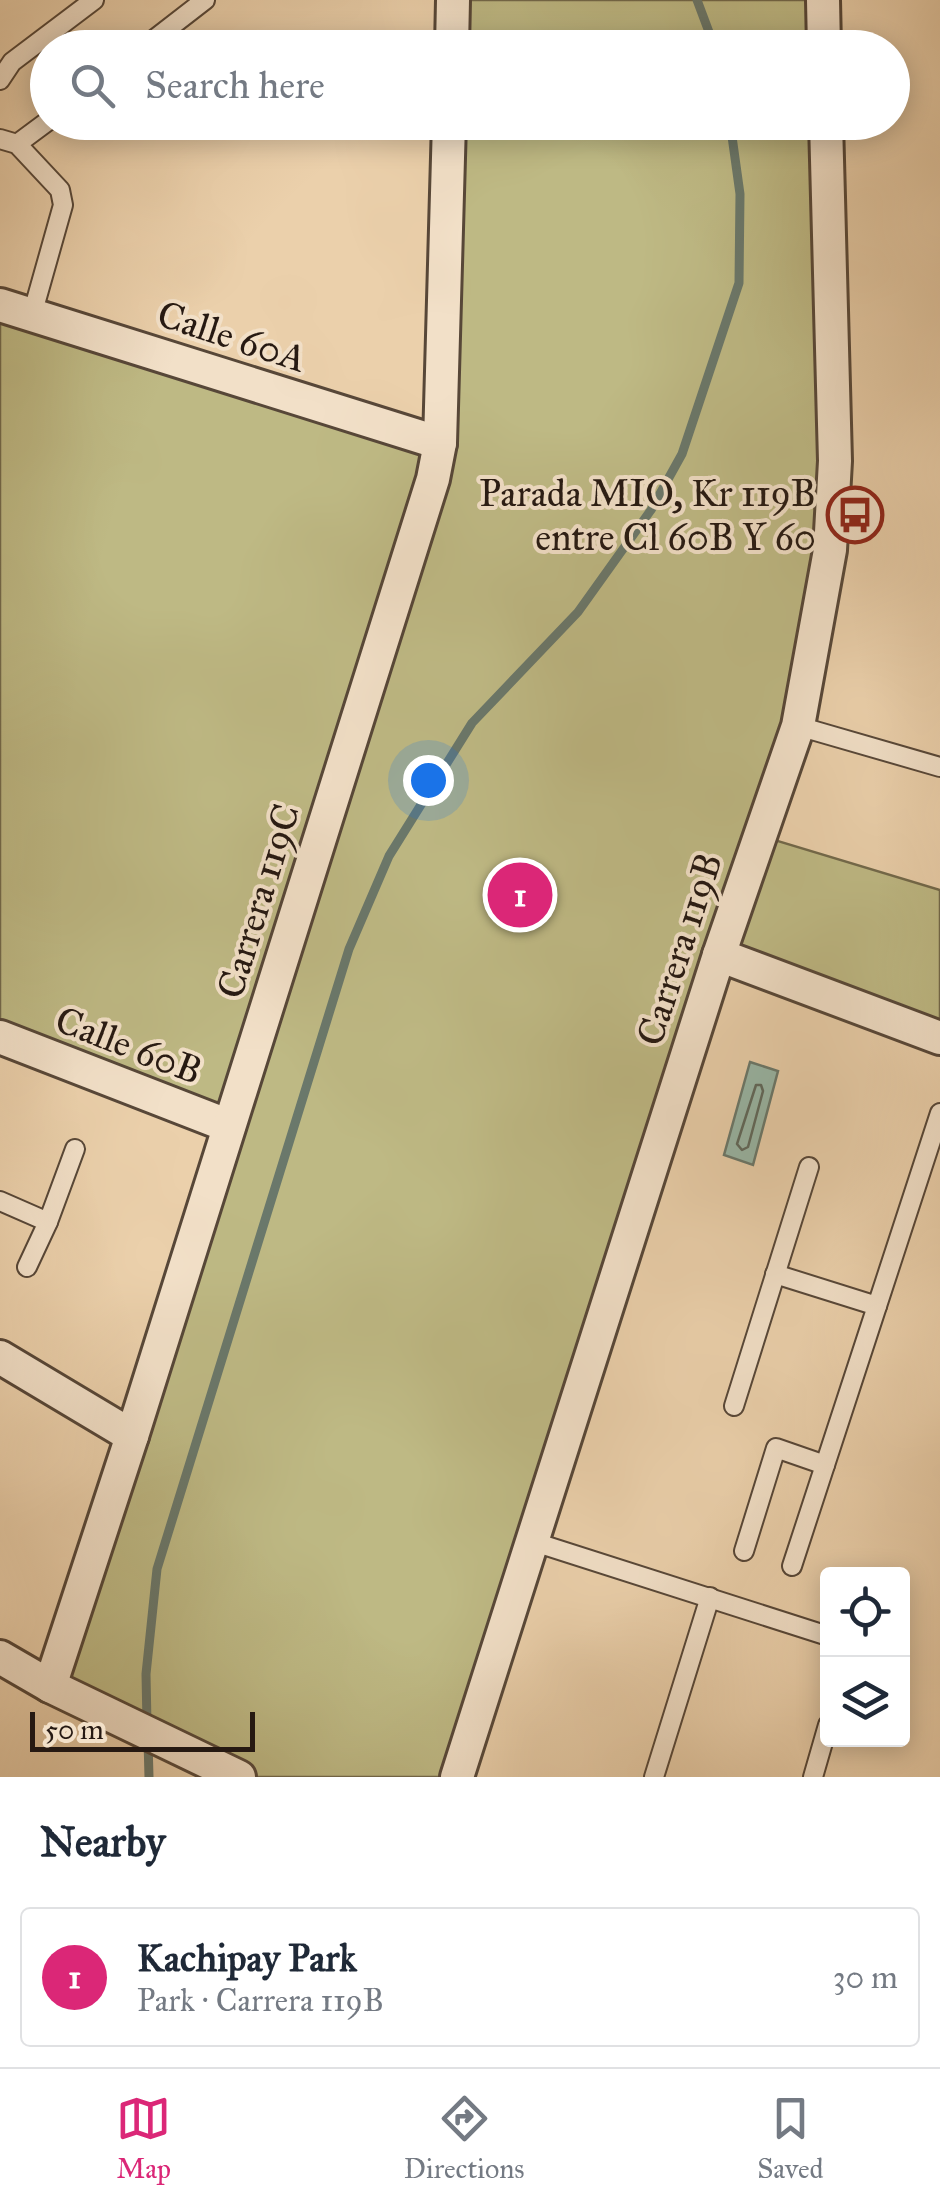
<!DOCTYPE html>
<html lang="en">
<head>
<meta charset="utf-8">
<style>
  body { margin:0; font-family:"IM FELL Great Primer",serif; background:#f6f6f7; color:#1f2937 }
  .controls { position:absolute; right:30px; bottom:30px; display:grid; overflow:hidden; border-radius:10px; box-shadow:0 5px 25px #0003 }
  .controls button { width:90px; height:90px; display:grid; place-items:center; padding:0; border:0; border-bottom:2px solid #e0e1e3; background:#fff; color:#1f2937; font:50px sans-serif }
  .scale { position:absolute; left:30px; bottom:25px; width:225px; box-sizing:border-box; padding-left:10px; border:5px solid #261912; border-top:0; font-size:28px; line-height:35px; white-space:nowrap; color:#261912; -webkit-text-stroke:8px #f2e0c8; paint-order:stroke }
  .you { position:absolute; left:428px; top:780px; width:35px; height:35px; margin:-25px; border:8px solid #fff; border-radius:50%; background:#1a73e8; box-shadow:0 0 0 15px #1a73e833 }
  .badge { display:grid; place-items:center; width:65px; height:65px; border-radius:50%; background:#db2777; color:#fff; font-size:32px; font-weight:700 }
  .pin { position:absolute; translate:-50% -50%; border:5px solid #fff; box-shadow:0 2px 10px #0006 }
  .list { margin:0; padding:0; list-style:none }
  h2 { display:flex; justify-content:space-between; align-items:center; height:130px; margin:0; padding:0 40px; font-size:42px }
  h2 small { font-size:32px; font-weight:400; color:#747a83 }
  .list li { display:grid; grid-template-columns:65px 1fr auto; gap:30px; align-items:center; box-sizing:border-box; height:140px; margin:0 20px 20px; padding:0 20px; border:2px solid #e0e1e3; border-radius:10px }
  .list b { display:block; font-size:38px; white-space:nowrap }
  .list p { margin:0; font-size:32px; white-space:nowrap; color:#747a83 }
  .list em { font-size:32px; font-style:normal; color:#747a83 }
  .icon { flex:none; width:55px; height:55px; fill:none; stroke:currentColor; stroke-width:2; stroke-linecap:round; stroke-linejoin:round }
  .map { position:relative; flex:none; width:940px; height:1777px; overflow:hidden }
  .search { position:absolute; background:#fff; box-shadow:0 5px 25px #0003; left:30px; right:30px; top:30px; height:110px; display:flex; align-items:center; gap:25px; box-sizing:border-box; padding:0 35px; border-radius:55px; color:#747a83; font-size:38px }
  .sheet { height:290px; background:#fff }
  nav { display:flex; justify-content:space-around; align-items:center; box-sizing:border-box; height:140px; border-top:2px solid #e0e1e3; background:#fff; font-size:28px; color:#747a83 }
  nav a { display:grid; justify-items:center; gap:5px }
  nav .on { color:#db2777 }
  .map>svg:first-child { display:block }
  .green { fill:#beb984; stroke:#72694b; stroke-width:2.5 }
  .water { fill:#98b7a7; stroke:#6a786b; stroke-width:2.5 }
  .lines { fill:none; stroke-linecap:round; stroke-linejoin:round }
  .shore { stroke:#5f685c; stroke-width:2.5 }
  .stream { stroke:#6a786b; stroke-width:9 }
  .lane-casing { stroke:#574738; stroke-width:22 }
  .street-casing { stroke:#574738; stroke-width:38 }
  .lane { stroke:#f2e0c8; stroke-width:18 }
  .street { stroke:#f2e0c8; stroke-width:32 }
  .labels { text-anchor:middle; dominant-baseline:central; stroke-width:8; stroke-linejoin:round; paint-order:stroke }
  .street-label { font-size:38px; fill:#261912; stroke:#f2e0c8 }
  .poi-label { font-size:38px; fill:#261912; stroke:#f2e0c8; text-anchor:end }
</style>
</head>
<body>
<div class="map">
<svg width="940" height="1777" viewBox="0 0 940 1777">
  <rect width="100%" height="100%" fill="#ebd0ab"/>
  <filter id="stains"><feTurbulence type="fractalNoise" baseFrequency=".002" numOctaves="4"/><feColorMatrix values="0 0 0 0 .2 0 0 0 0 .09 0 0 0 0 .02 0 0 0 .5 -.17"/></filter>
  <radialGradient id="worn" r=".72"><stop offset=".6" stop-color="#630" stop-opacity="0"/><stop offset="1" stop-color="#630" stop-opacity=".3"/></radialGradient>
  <g class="green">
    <path d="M453 0H823L824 47 452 48Z"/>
    <path d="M449 123H826L830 550 758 835 940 890V1038L720 955 457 1777H239L50 1686 433 479Z"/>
    <path d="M0 320 421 445 431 458 228 1098 214 1104 0 1019Z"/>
  </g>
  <path class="water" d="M750 1062 778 1071 753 1165 724 1155Z"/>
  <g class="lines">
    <path class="shore" d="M756 1085H761L763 1091 748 1147 742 1150 737 1144Z"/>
    <g class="stream">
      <path d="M697 0 715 48"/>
      <path d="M147 1724 146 1674 157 1569 349 949 389 856 472 723 578 612 651 510 682 454 739 283 740 194 730 122"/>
      <path d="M148 1740 149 1777"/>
    </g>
    <g class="lane-casing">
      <g id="lane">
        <path d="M143 48 205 0"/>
        <path d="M0 80 12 62 94 0"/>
        <path d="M0 139 17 144 60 190 63 205 32 315"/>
        <path d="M17 144 48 121"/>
        <path d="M798 726 940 767"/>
        <path d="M0 1201 48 1222 27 1267"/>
        <path d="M48 1222 75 1149"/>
        <path d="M775 1274 877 1306 940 1113"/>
        <path d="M734 1406 809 1167"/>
        <path d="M531 1541 828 1636"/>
        <path d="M744 1551 776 1448 825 1465"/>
        <path d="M792 1566 877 1306"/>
        <path d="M654 1777 710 1597"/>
        <path d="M813 1777 828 1725"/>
      </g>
    </g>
    <g class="street-casing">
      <g id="street">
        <path d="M823 0 824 48"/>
        <path d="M452 48 453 0"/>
        <path d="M0 305 440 443"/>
        <path d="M719 955 940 1038"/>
        <path d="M0 1037 229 1126"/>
        <path d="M0 1357 132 1436"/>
        <path d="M0 1657 50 1686 239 1777"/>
        <path d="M50 1686 132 1436 433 479 440 443 449 122"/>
        <path d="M457 1777 719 955 798 726 830 550 835 461 826 122"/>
      </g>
    </g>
    <use href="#lane" class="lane"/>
    <use href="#street" class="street"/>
  </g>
  <defs>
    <g id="bus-ring" transform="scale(2.875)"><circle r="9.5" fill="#f2e0c8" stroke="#8f2418" stroke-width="1.5"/><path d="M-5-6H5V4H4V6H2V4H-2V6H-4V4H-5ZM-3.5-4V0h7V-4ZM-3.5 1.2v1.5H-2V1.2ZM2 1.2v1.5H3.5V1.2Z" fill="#8f2418"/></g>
  </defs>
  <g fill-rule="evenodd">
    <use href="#bus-ring" x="855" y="515"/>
  </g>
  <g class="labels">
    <g class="street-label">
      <text transform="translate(232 336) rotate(18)">Calle 60A</text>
      <text transform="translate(258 901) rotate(-73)">Carrera 119C</text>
      <text transform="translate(679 949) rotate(-72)">Carrera 119B</text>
      <text transform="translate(129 1045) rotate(21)">Calle 60B</text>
    </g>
    <g class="poi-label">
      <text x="816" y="493">Parada MIO, Kr 119B<tspan x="816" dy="44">entre Cl 60B Y 60</tspan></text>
    </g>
  </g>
  <rect width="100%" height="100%" filter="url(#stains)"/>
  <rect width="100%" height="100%" fill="url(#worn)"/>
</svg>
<div class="controls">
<button><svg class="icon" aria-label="locate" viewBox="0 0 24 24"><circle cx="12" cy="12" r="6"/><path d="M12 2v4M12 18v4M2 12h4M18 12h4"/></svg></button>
<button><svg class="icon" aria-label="layers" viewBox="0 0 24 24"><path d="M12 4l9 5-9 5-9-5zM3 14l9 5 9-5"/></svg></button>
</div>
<div class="scale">50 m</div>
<div class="you"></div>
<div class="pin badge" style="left:520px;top:895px">1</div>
<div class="search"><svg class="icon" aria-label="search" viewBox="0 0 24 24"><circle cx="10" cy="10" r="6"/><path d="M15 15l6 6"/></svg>Search here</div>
</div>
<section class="sheet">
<h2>Nearby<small></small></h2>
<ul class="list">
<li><span class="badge">1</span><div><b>Kachipay Park</b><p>Park · Carrera 119B</p></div><em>30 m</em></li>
</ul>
</section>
<nav>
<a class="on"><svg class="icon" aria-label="map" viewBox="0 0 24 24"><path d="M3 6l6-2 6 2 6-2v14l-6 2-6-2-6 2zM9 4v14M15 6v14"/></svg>Map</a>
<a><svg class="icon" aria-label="directions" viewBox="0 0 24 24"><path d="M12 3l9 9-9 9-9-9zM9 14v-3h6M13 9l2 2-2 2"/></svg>Directions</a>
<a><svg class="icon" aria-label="saved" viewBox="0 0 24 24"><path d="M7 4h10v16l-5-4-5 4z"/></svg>Saved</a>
</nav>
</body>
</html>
